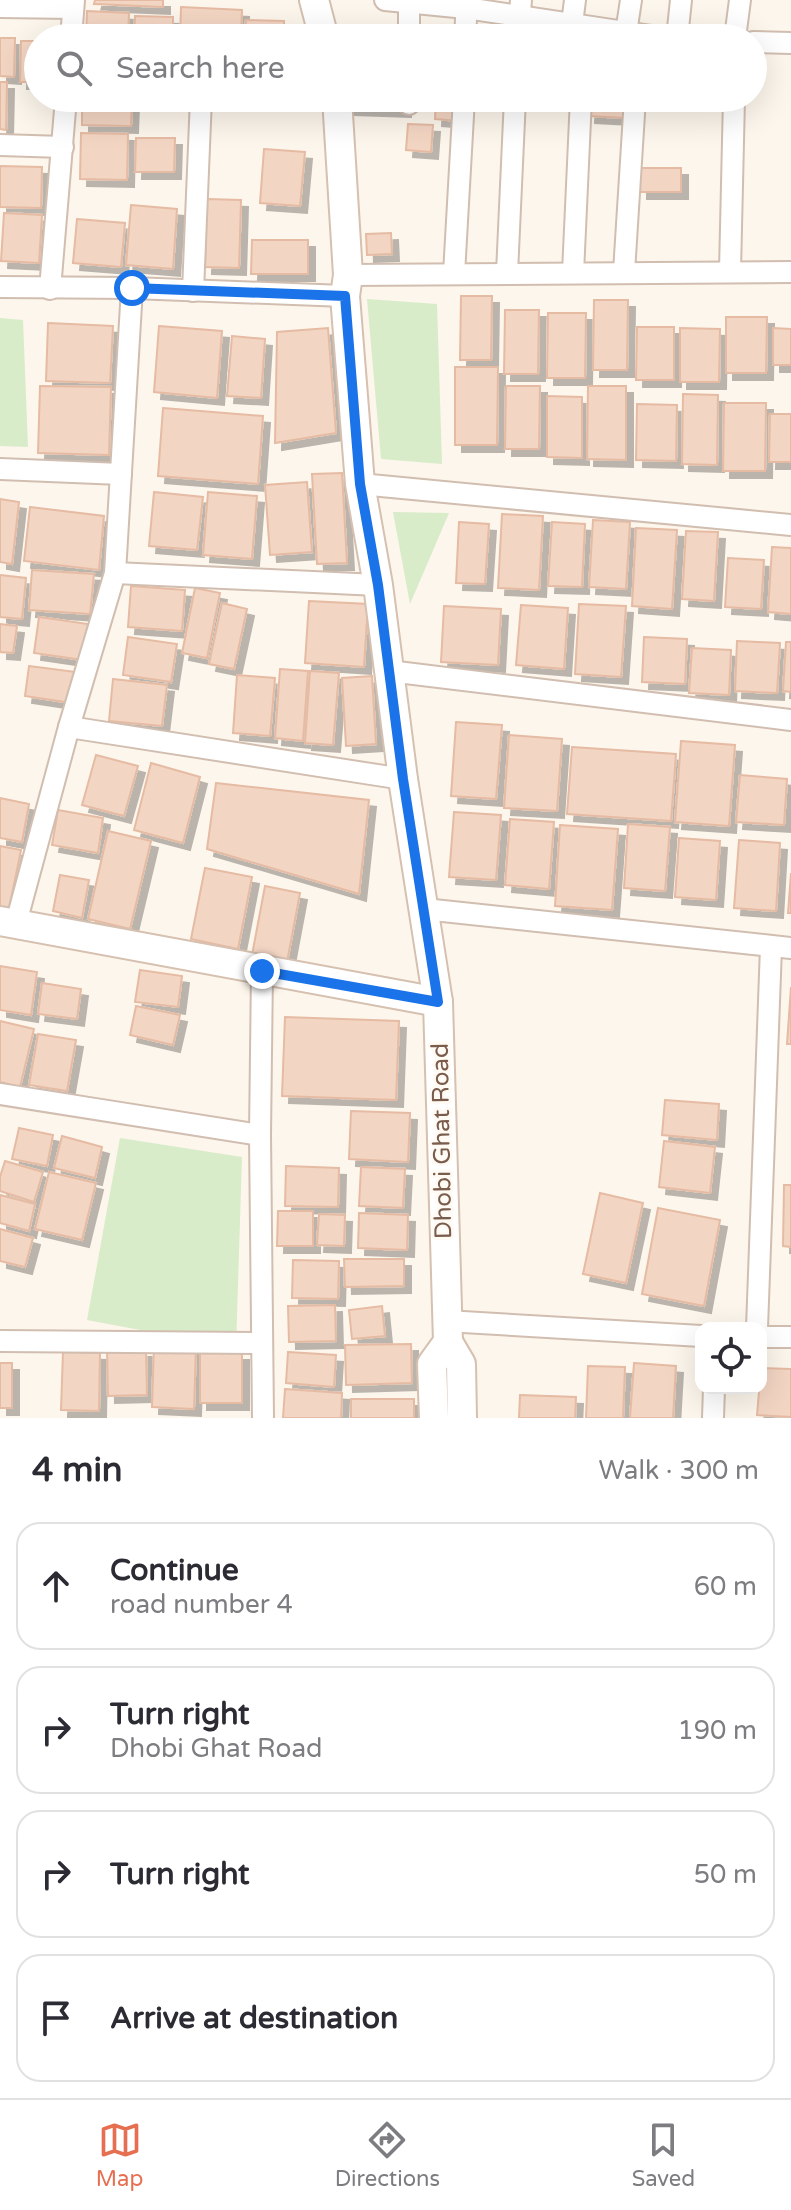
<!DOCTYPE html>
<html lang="en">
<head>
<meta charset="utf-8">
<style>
  body { margin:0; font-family:"Varela Round",sans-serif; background:#f7f7f7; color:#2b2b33 }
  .controls { position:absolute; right:24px; bottom:24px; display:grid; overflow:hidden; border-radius:16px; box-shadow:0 8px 32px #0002 }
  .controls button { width:72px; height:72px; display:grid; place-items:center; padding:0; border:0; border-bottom:2px solid #e1e1e2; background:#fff; color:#2b2b33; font:40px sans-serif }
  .stop { position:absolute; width:24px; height:24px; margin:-18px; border:6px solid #1a73e8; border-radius:50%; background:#fff }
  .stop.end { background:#1a73e8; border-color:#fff; box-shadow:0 2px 8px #0008 }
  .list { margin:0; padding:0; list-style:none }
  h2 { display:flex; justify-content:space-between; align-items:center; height:104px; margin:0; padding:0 32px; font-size:34px }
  h2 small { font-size:26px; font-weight:400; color:#7c7c81 }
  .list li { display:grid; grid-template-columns:52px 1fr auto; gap:24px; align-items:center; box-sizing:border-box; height:128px; margin:0 16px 16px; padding:0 16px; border:2px solid #e1e1e2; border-radius:24px }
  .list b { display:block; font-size:30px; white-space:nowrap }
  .list p { margin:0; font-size:26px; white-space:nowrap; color:#7c7c81 }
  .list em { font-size:26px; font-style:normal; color:#7c7c81 }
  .icon { flex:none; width:44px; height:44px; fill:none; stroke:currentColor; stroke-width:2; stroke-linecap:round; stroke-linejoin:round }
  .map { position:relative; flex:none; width:791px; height:1418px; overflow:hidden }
  .search { position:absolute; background:#fff; box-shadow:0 8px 32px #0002; left:24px; right:24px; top:24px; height:88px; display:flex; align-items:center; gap:20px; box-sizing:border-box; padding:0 28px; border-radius:44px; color:#7c7c81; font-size:30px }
  .sheet { height:680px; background:#fff }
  nav { display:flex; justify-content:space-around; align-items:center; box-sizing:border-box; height:112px; border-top:2px solid #e1e1e2; background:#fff; font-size:22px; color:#7c7c81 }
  nav a { display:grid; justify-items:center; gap:4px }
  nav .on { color:#e76f51 }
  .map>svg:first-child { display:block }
  .green { fill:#d8ecc9 }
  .building { fill:#f3d5c3; stroke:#e6bba3; stroke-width:2; filter:url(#shadow) }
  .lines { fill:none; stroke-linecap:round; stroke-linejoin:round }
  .street-casing { stroke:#d1beb0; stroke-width:24 }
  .secondary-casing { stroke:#d6c0b0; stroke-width:32 }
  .street { stroke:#fff; stroke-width:20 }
  .secondary { stroke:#fff; stroke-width:28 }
  .route { stroke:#1a73e8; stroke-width:10 }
  .labels { text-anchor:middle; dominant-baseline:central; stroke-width:6; stroke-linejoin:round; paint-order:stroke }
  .street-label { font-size:24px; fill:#7a5c4d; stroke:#fffaf3 }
</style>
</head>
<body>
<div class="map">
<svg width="791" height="1418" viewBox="0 0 791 1418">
  <defs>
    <filter id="shadow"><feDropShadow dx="7" dy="7" stdDeviation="0" flood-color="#0004"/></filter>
  </defs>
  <rect width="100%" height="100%" fill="#fdf6ec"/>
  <g class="green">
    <path d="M367 299 437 304 442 464 381 459Z"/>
    <path d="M0 318 23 320 28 447 0 446Z"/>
    <path d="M393 512 449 513 410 604Z"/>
    <path d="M120 1138 242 1157 236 1348 87 1320Z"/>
  </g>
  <g class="building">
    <path d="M95 0H163V7L94 4Z"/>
    <path d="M181 7 242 10 241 38H180Z"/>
    <path d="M87 11 129 13 128 38H86Z"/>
    <path d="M135 16 173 17V38H134Z"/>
    <path d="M246 20 284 21V38H245Z"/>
    <path d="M0 38H15L14 77 0 76Z"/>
    <path d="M21 41H38V82H20Z"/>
    <path d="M0 82H7L6 130 0 129Z"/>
    <path d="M82 98H132L131 126 82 125Z"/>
    <path d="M347 98H404V110L347 108Z"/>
    <path d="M436 98H460L459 121 435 119Z"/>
    <path d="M589 98H625L624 118 588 116Z"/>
    <path d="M408 124 433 125 431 152 406 150Z"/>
    <path d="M81 133 128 134 127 180 80 179Z"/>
    <path d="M136 138H175L174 172H135Z"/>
    <path d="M264 149 305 152 300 206 260 203Z"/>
    <path d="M0 166 42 167 41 208 0 207Z"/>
    <rect x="640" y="168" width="41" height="24"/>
    <path d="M207 199 241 200 239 268 205 267Z"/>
    <path d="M131 205 177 209 173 269 126 265Z"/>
    <path d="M4 213 42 215 39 263 1 261Z"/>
    <path d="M77 219 125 223 121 267 73 263Z"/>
    <path d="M391 233 392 254 367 255 366 234Z"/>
    <path d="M252 240H308V274H251Z"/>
    <path d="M461 296H492L491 360H460Z"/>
    <path d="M594 300H628L627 370H593Z"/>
    <path d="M505 310H539L538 374H504Z"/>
    <path d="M548 313H586L585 378H547Z"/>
    <path d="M726 317H767L766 373H726Z"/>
    <path d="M48 323 113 326 110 383 46 381Z"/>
    <path d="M159 326 222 331 217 398 154 392Z"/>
    <path d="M637 327H674V380H636Z"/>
    <path d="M328 328 336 433 275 443 277 332Z"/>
    <path d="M680 328 720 329 719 382H680Z"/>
    <path d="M773 328 791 329V365H773Z"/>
    <path d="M232 336 265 339 261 398 227 396Z"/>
    <path d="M455 367H498L497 445H455Z"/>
    <path d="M40 386 111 387 109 455 38 453Z"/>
    <path d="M506 386H540L539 449H505Z"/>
    <path d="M588 386H626V460L587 459Z"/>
    <path d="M683 394 718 395 717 465 682 464Z"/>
    <path d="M547 396 582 397V458L547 457Z"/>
    <path d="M724 403H766L765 471H723Z"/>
    <path d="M637 404 677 405 676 461 636 460Z"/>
    <path d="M163 408 263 416 258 484 158 476Z"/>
    <path d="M770 414H791V462H769Z"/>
    <path d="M342 473 347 563 317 564 312 474Z"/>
    <path d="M307 482 312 552 270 555 265 485Z"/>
    <path d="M154 492 203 497 197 550 149 546Z"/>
    <path d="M208 492 257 496 252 559 203 555Z"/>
    <path d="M0 499 19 502 12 564 0 562Z"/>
    <path d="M30 507 104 516 99 570 24 561Z"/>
    <path d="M502 514 543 516 539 590 498 588Z"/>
    <path d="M593 520 630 522 626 589 589 587Z"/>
    <path d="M459 522 489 524 485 584 456 583Z"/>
    <path d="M552 522 585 524 582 587 548 586Z"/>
    <path d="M636 528 677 530 672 609 632 606Z"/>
    <path d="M686 531 718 532 714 601 682 599Z"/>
    <path d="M772 547 791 548V614L768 612Z"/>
    <path d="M728 558 764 560 761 609 725 607Z"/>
    <path d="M32 570 94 574 90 614 29 610Z"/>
    <path d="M0 575 26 578 22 619 0 617Z"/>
    <path d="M131 586 185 590 182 631 128 627Z"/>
    <path d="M195 588 220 593 207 658 182 653Z"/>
    <path d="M309 601 368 604 364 667 305 663Z"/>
    <path d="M222 603 247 609 234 669 209 664Z"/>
    <path d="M579 604 626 606 621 677 575 674Z"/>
    <path d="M521 605 568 608 564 669 516 665Z"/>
    <path d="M444 606 501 609 498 665 441 662Z"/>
    <path d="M39 617 88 624 83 660 34 653Z"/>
    <path d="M0 624 17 626 13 653 0 652Z"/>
    <path d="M128 637 177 644 171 682 123 675Z"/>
    <path d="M644 637 687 639 685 684 642 682Z"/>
    <path d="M737 641 780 643 777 693 735 691Z"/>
    <path d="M786 642H791V692L783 691Z"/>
    <path d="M692 648 731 650 729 695 689 693Z"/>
    <path d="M29 666 76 672 72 703 25 696Z"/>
    <path d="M280 669 308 671 303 741 275 738Z"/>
    <path d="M310 671 339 673 333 745 305 743Z"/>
    <path d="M237 675 275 678 270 736 233 733Z"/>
    <path d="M372 676 376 744 346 746 342 678Z"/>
    <path d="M113 679 167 685 162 726 109 721Z"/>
    <path d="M456 722 502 725 496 799 451 796Z"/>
    <path d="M509 735 562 739 557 811 504 808Z"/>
    <path d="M681 741 735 745 729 826 675 822Z"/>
    <path d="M572 747 676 754 671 821 567 814Z"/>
    <path d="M96 755 138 766 124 816 82 805Z"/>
    <path d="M151 763 200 777 183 843 134 830Z"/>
    <path d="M740 775 787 779 784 825 736 822Z"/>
    <path d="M216 783 369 800 359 894 207 849Z"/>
    <path d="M0 798 29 804 22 842 0 838Z"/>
    <path d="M58 810 103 818 98 853 52 845Z"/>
    <path d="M454 812 501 815 496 880 449 877Z"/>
    <path d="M510 819 554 822 549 889 505 885Z"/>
    <path d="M628 824 670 827 665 891 624 888Z"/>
    <path d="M560 825 618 829 612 910 555 906Z"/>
    <path d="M108 831 151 841 130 929 88 919Z"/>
    <path d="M679 838 720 841 716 900 675 897Z"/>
    <path d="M739 840 780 843 776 911 734 908Z"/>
    <path d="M0 846 21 850 9 909 0 907Z"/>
    <path d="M205 868 252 877 238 949 191 939Z"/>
    <path d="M791 873V913H788Z"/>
    <path d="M60 875 89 880 82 918 53 911Z"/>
    <path d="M265 886 300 893 287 962 252 955Z"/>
    <path d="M0 966 37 972 31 1015 0 1010Z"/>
    <path d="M140 970 182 976 178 1007 135 1002Z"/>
    <path d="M42 983 81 989 77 1019 38 1014Z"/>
    <path d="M791 987V1044H787Z"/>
    <path d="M136 1006 180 1015 173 1045 130 1035Z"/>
    <path d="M285 1017 399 1021 396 1100 282 1096Z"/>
    <path d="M0 1021 34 1029 20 1087 0 1082Z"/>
    <path d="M38 1034 76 1040 67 1091 29 1085Z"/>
    <path d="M665 1100 719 1104 717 1140 662 1135Z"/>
    <path d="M351 1111 410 1113 408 1162 349 1159Z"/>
    <path d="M19 1128 53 1135 47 1166 12 1159Z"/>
    <path d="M62 1136 102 1147 95 1178 54 1168Z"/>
    <path d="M664 1141 715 1147 710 1193 659 1187Z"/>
    <path d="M5 1161 43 1172 34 1202 0 1191V1177Z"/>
    <path d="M286 1166 339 1168 338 1207 285 1206Z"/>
    <path d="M361 1167 405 1169 403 1208 359 1206Z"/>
    <path d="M49 1172 96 1183 82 1240 35 1229Z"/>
    <path d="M784 1185H791V1247L783 1246Z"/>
    <path d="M600 1193 643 1203 626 1283 583 1274Z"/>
    <path d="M0 1195 35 1204 29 1231 0 1223Z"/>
    <path d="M658 1208 720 1220 704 1306 642 1294Z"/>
    <path d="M278 1211H313V1246H277Z"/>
    <path d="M359 1213 408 1215 407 1250 358 1248Z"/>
    <path d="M319 1214 345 1215 344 1246 317 1245Z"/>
    <path d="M0 1229 33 1238 25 1267 0 1261Z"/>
    <path d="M344 1259H404V1286L345 1287Z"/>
    <path d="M293 1260 339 1261 338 1299 292 1298Z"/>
    <path d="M335 1305 336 1341 289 1342 288 1306Z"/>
    <path d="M382 1306 385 1336 352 1339 349 1310Z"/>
    <path d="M411 1344 412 1383 346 1385 345 1345Z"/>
    <path d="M154 1345 196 1346 194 1409 152 1407Z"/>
    <path d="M107 1350H146L147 1395 108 1396Z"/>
    <path d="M63 1352 100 1353 99 1411 61 1410Z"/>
    <path d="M288 1352 336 1355 334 1387 286 1383Z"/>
    <rect x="200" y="1353" width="42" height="50"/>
    <rect x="0" y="1363" width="12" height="45"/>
    <path d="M634 1363 676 1366 673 1418H630Z"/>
    <path d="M588 1366 625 1367 623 1418H586Z"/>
    <path d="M761 1368 791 1369V1417L757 1415Z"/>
    <path d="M285 1389 342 1393 341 1418H283Z"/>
    <path d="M520 1395 576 1397 575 1418H519Z"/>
    <rect x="351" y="1399" width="63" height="19"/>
  </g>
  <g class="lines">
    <g class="street-casing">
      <g id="street">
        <path d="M385 0 466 8 665 38"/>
        <path d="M0 7 73 8"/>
        <path d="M572 24 575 0"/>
        <path d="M626 33 631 0"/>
        <path d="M71 38 74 0"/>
        <path d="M409 38V0"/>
        <path d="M465 38 467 0"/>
        <path d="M518 38 521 0"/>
        <path d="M677 38 681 0"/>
        <path d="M735 38 740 0"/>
        <path d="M753 42 791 43"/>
        <path d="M409 104V98"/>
        <path d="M0 145 63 147"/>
        <path d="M730 271 734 98"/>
        <path d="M624 272 635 98"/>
        <path d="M507 273 515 98"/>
        <path d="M573 273 581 98"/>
        <path d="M454 274 464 98"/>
        <path d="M348 275 791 272"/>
        <path d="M0 287 132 288 345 296"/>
        <path d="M50 289 66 98"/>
        <path d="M193 291 201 98"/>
        <path d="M0 469 121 474"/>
        <path d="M360 484 791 525"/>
        <path d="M115 573 378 585"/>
        <path d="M389 671 791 720"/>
        <path d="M69 727 403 779"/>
        <path d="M424 909 791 948"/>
        <path d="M16 923 69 727 115 573 132 288"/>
        <path d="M262 971 260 1135 263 1418"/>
        <path d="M0 1094 260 1135"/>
        <path d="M446 1321 701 1336"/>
        <path d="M757 1328 771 947"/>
        <path d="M761 1337H791"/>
        <path d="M0 1341 262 1343"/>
        <path d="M713 1418 714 1388"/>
      </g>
    </g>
    <g class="secondary-casing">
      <g id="secondary">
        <path d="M314 0 324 38"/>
        <path d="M337 98 348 275 345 296 360 484 378 585 403 779 438 1002 448 1342 432 1364 434 1418"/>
        <path d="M0 921 438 1002"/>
        <path d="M448 1342 461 1364 462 1418"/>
      </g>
    </g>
    <use href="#street" class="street"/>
    <use href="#secondary" class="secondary"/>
  </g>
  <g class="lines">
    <path class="route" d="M132 288 345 296 360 484 378 585 403 779 438 1002 262 971"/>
  </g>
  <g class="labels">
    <g class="street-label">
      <text transform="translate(442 1141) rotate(-91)">Dhobi Ghat Road</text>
    </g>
  </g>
</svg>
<div class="controls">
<button><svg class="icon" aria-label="locate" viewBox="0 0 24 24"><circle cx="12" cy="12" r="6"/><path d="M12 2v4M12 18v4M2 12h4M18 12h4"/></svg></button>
</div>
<div class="stop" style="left:132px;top:288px"></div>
<div class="stop end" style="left:262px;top:971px"></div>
<div class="search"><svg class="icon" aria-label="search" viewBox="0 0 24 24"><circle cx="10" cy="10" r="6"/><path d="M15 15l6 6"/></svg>Search here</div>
</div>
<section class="sheet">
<h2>4 min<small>Walk · 300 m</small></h2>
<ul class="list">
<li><svg class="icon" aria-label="ahead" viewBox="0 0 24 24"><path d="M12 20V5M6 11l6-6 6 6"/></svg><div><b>Continue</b><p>road number 4</p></div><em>60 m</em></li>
<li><svg class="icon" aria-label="right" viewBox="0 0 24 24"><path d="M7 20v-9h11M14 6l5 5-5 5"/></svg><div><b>Turn right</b><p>Dhobi Ghat Road</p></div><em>190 m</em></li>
<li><svg class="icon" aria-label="right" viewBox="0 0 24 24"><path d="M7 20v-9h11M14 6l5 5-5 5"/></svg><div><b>Turn right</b></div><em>50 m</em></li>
<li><svg class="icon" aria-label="arrive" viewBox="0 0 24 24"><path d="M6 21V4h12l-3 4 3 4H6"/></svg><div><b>Arrive at destination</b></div></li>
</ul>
</section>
<nav>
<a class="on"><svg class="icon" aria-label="map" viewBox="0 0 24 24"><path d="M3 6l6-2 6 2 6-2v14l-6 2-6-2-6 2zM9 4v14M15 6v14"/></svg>Map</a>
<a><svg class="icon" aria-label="directions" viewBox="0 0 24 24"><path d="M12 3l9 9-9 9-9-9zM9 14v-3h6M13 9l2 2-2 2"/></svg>Directions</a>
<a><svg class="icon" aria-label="saved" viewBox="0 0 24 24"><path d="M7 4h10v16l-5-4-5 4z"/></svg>Saved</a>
</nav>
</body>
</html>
